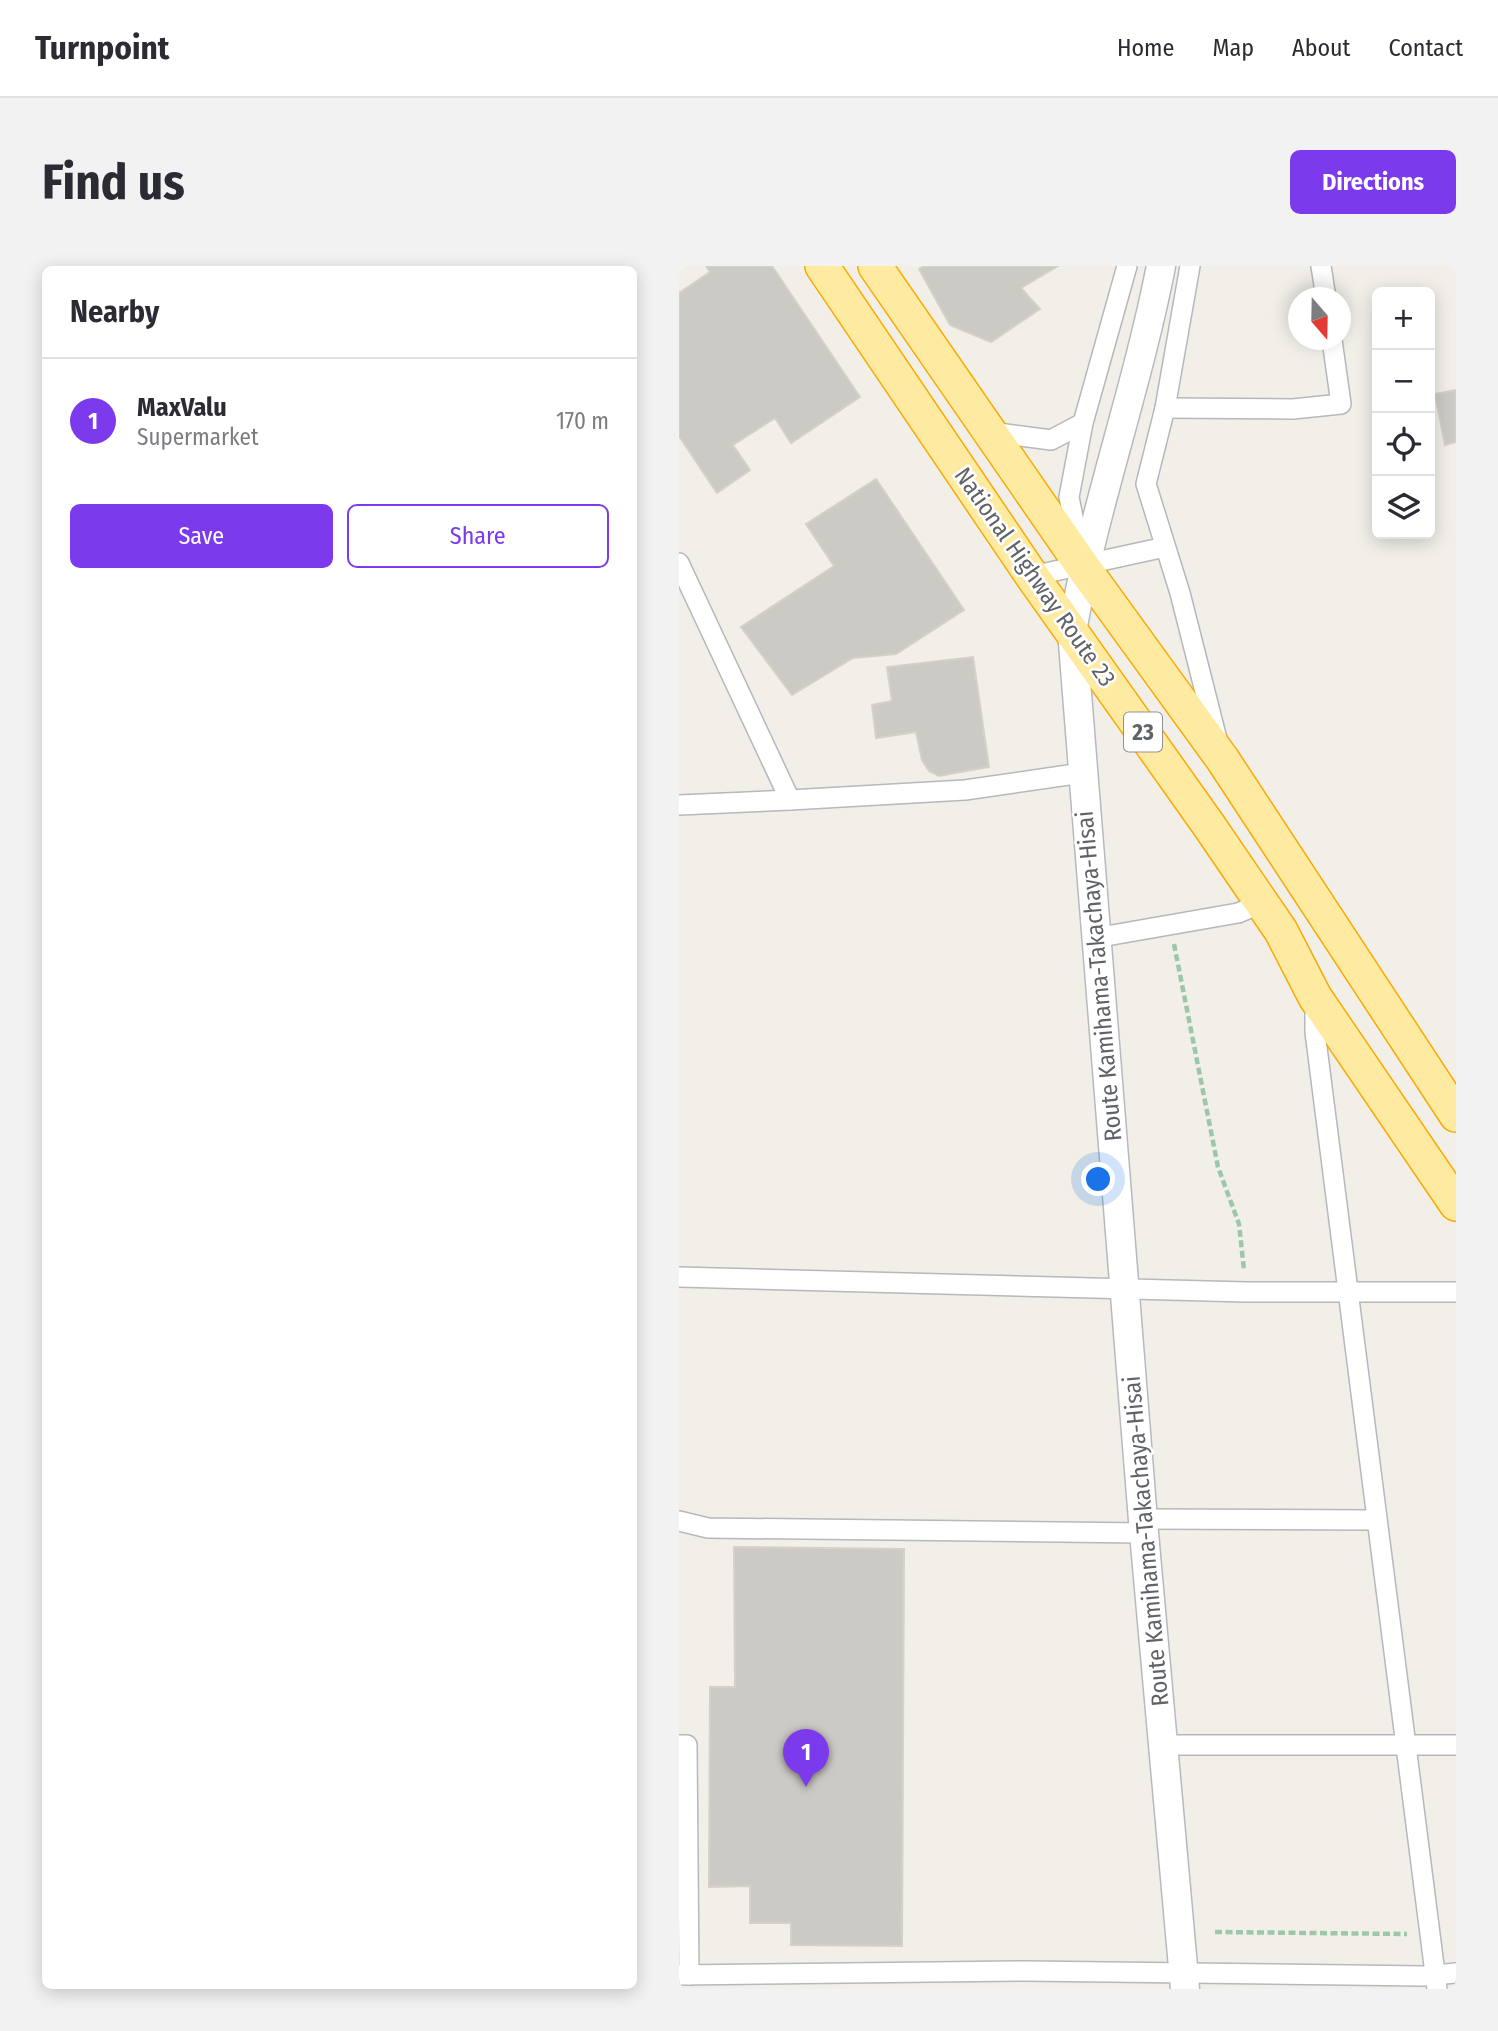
<!DOCTYPE html>
<html lang="en">
<head>
<meta charset="utf-8">
<style>
  body { margin:0; font-family:"Fira Sans Condensed",sans-serif; background:#f2f2f3; color:#2b2b33 }
  .controls { position:absolute; right:21px; top:21px; display:grid; overflow:hidden; border-radius:10px; box-shadow:0 4px 18px #0003 }
  .controls button { width:63px; height:63px; display:grid; place-items:center; padding:0; border:0; border-bottom:2px solid #e1e1e2; background:#fff; color:#2b2b33; font:35px sans-serif }
  .compass { position:absolute; left:609px; top:21px; width:63px; height:63px; border-radius:50%; background:#fff; box-shadow:0 4px 18px #0003; rotate:160deg }
  .you { position:absolute; left:420px; top:914px; width:24px; height:24px; margin:-18px; border:5px solid #fff; border-radius:50%; background:#1a73e8; box-shadow:0 0 0 10px #1a73e833 }
  .badge { display:grid; place-items:center; width:46px; height:46px; border-radius:50%; background:#7c3aed; color:#fff; font-size:23px; font-weight:700 }
  .pin { position:absolute; translate:-50% -58px; filter:drop-shadow(0 2px 4px #0008) }
  .pin::after { content:''; position:absolute; top:37px; width:24px; height:21px; background:inherit; clip-path:polygon(0 0,100% 0,50% 100%) }
  .list { margin:0; padding:0; list-style:none }
  h2 { display:flex; justify-content:space-between; align-items:center; height:91px; margin:0; padding:0 28px; font-size:30px }
  h2 small { font-size:23px; font-weight:400; color:#7c7c81 }
  .list li { display:grid; grid-template-columns:46px 1fr auto; gap:21px; align-items:center; box-sizing:border-box; height:126px; padding:0 28px; border-top:2px solid #e1e1e2 }
  .list b { display:block; font-size:26px; white-space:nowrap }
  .list p { margin:0; font-size:23px; white-space:nowrap; color:#7c7c81 }
  .list em { font-size:23px; font-style:normal; color:#7c7c81 }
  .actions { display:flex; gap:14px; padding:21px 28px }
  .actions a { flex:1; padding:16px 0; border:2px solid #7c3aed; border-radius:10px; text-align:center; font-size:24px; color:#7c3aed }
  .actions .main { background:#7c3aed; color:#fff }
  .icon { flex:none; width:38px; height:38px; fill:none; stroke:currentColor; stroke-width:2; stroke-linecap:round; stroke-linejoin:round }
  .map { position:relative; flex:none; width:777px; height:1723px; overflow:hidden; border-radius:10px }
  header { display:flex; align-items:center; gap:42px; box-sizing:border-box; height:98px; padding:0 35px; background:#fff; border-bottom:2px solid #e1e1e2 }
  header strong { font-size:33px }
  nav { display:flex; gap:38px; margin-inline-start:auto; font-size:24px }
  .intro { display:flex; align-items:center; justify-content:space-between; box-sizing:border-box; height:168px; padding:0 42px }
  h1 { margin:0; font-size:49px }
  .button { padding:18px 32px; border-radius:10px; background:#7c3aed; color:#fff; font-size:24px; font-weight:700 }
  main { display:flex; gap:42px; padding:0 42px }
  aside { flex:1; background:#fff; border-radius:10px; box-shadow:0 4px 18px #0003 }
  .map>svg:first-child { display:block }
  .building { fill:#cccac5; stroke:#d6d1c6; stroke-width:2 }
  .lines { fill:none; stroke-linecap:round; stroke-linejoin:round }
  .minor-casing { stroke:#b5b8bc; stroke-width:22 }
  .secondary-casing { stroke:#b6babf; stroke-width:31 }
  .trunk-casing { stroke:#f9ab00; stroke-width:36 }
  .path { stroke:#9cc7a9; stroke-width:4.5; stroke-dasharray:7 3.5; stroke-linecap:butt }
  .minor { stroke:#fff; stroke-width:19 }
  .secondary { stroke:#fff; stroke-width:28 }
  .trunk { stroke:#feeaa1; stroke-width:33 }
  .labels { text-anchor:middle; dominant-baseline:central; stroke-width:5; stroke-linejoin:round; paint-order:stroke }
  .shield { fill:#fff; stroke:#8f9295; stroke-width:2 }
  .shield-label { font-size:23px; font-weight:bold; fill:#5f6368 }
  .street-label { font-size:24px; fill:#5f6368; stroke:#fff }
</style>
</head>
<body>
<header>
<strong>Turnpoint</strong>
<nav><a>Home</a><a>Map</a><a>About</a><a>Contact</a></nav>
</header>
<div class="intro"><h1>Find us</h1><a class="button">Directions</a></div>
<main>
<aside>
<h2>Nearby<small></small></h2>
<ul class="list">
<li><span class="badge">1</span><div><b>MaxValu</b><p>Supermarket</p></div><em>170 m</em></li>
</ul>
<div class="actions"><a class="main">Save</a><a>Share</a></div>
</aside>
<div class="map">
<svg width="777" height="1723" viewBox="0 0 777 1723">
  <rect width="100%" height="100%" fill="#f1efe8"/>
  <g class="building">
    <path d="M27 0H93L181 131 112 177 96 152 54 179 71 204 38 227 0 170V27L31 6Z"/>
    <path d="M245 0H379L342 22 361 43 312 76 271 59 240 3Z"/>
    <path d="M777 124V176L766 179 756 128Z"/>
    <path d="M197 213 285 344 217 388 174 392 113 429 62 361 155 300 127 258Z"/>
    <path d="M294 391 310 501 260 510 250 505 243 494 237 466 197 472 193 439 213 435 208 401Z"/>
    <path d="M55 1281 225 1283 223 1680 112 1679V1657H71V1620L30 1621 31 1421H56Z"/>
  </g>
  <g class="lines">
    <g class="minor-casing">
      <g id="minor">
        <path d="M511 0 486 142 467 218 501 327 538 473"/>
        <path d="M642 0 647 32"/>
        <path d="M486 142 614 143 662 138 653 74"/>
        <path d="M312 166 372 174 404 157"/>
        <path d="M401 286 390 231 404 157 448 0"/>
        <path d="M0 297 111 534 286 524 403 507"/>
        <path d="M353 310 486 281"/>
        <path d="M0 539 111 534"/>
        <path d="M416 672 559 647 583 637"/>
        <path d="M636 734V766L758 1723"/>
        <path d="M0 1011 567 1026H777"/>
        <path d="M464 1253 697 1254"/>
        <path d="M0 1255 29 1262 465 1267"/>
        <path d="M0 1479H8L10 1709"/>
        <path d="M485 1479H777"/>
        <path d="M0 1709 347 1705 745 1710 777 1707"/>
      </g>
    </g>
    <g class="secondary-casing">
      <path id="secondary" d="M482 0C458 123 415 242 393 365L465 1267 506 1723"/>
    </g>
    <g class="trunk-casing">
      <g id="trunk">
        <path d="M143 0 353 310 531 561 602 665 636 731 777 938"/>
        <path d="M196 0 404 301 544 494 777 849"/>
      </g>
    </g>
    <g class="path">
      <path d="M495 678 539 901 560 958 565 1004"/>
      <path d="M536 1666 728 1668"/>
    </g>
    <use href="#minor" class="minor"/>
    <use href="#secondary" class="secondary"/>
    <use href="#trunk" class="trunk"/>
  </g>
  <g class="labels">
    <rect class="shield" x="445" y="446.5" width="38" height="39" rx="5"/>
    <g class="shield-label">
      <text x="464" y="466">23</text>
    </g>
    <g class="street-label">
      <text transform="translate(356 311) rotate(55)">National Highway Route 23</text>
      <text transform="translate(420 710) rotate(-95)">Route Kamihama-Takachaya-Hisai</text>
      <text transform="translate(467 1275) rotate(-95)">Route Kamihama-Takachaya-Hisai</text>
    </g>
  </g>
</svg>
<div class="controls">
<button>+</button>
<button>−</button>
<button><svg class="icon" aria-label="locate" viewBox="0 0 24 24"><circle cx="12" cy="12" r="6"/><path d="M12 2v4M12 18v4M2 12h4M18 12h4"/></svg></button>
<button><svg class="icon" aria-label="layers" viewBox="0 0 24 24"><path d="M12 4l9 5-9 5-9-5zM3 14l9 5 9-5"/></svg></button>
</div>
<svg class="compass" viewBox="-18 -18 36 36"><path d="M0-13l5 13h-10z" fill="#e53935"/><path d="M0 13l5-13h-10z" fill="#7c7c81"/></svg>
<div class="you"></div>
<div class="pin badge" style="left:127px;top:1521px">1</div>
</div>
</main>
</body>
</html>
